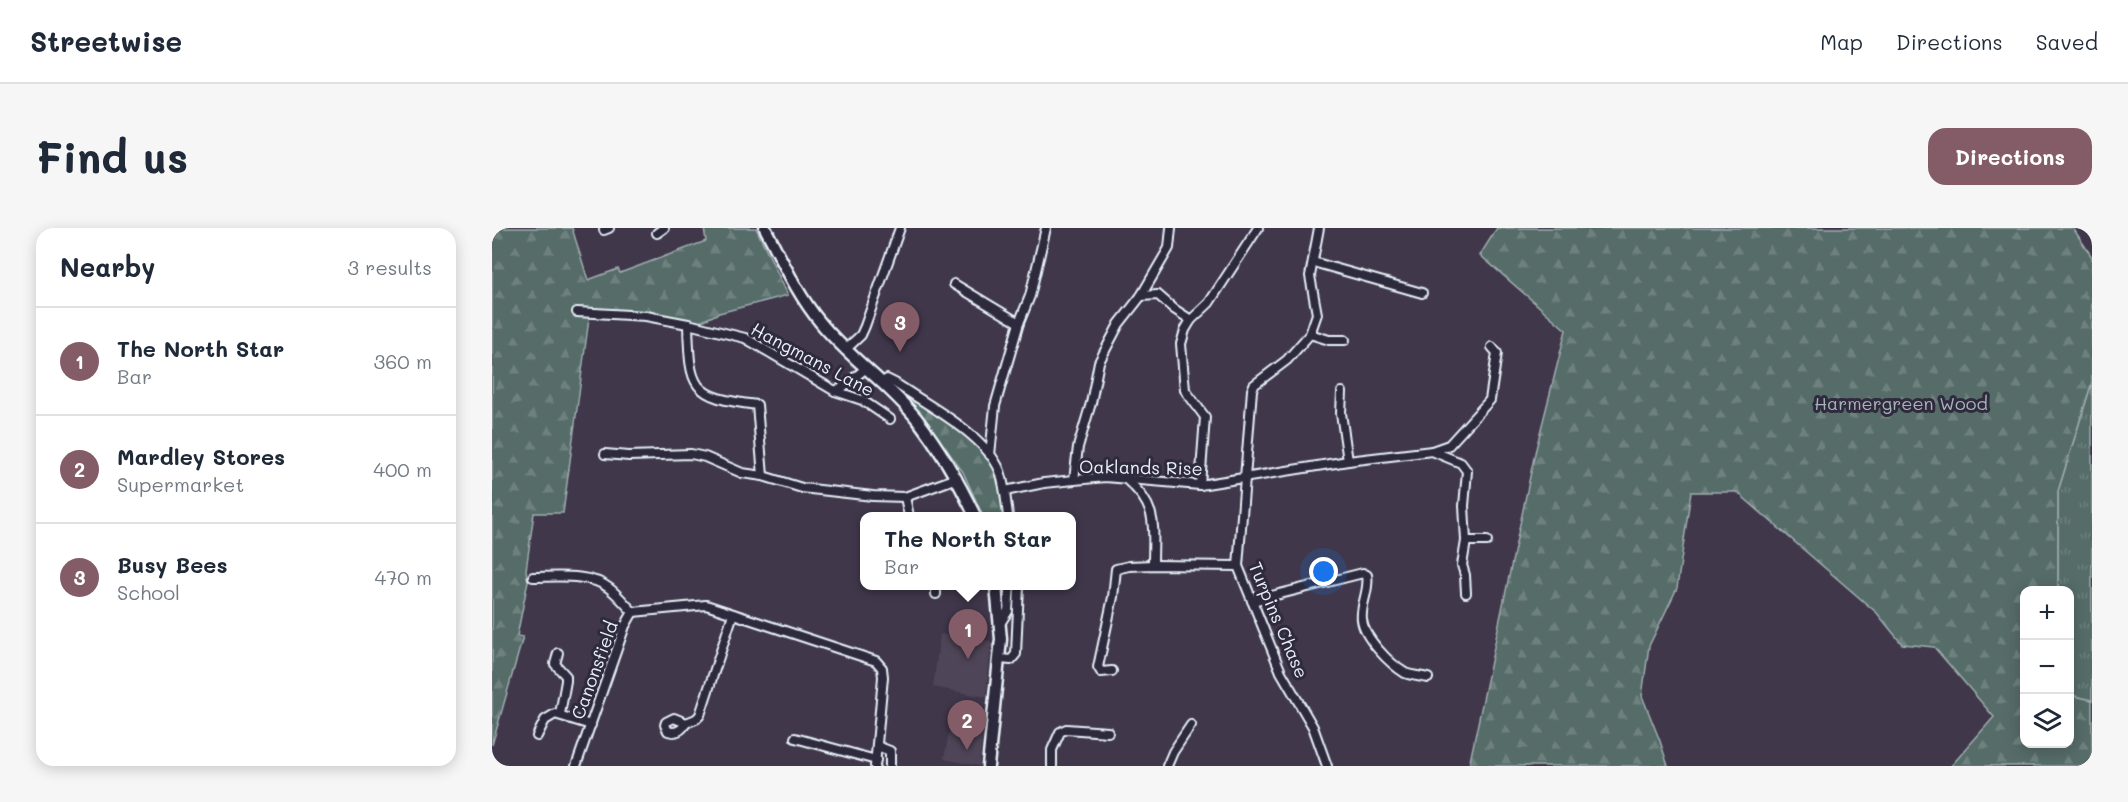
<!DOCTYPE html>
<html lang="en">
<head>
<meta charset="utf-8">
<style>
  body { margin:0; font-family:Mali,sans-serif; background:#f6f6f7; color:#1f2937 }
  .controls { position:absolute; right:18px; bottom:18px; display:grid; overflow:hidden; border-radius:12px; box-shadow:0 3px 15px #0003 }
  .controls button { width:54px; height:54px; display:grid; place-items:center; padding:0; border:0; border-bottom:2px solid #e0e1e3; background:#fff; color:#1f2937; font:30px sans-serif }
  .you { position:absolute; left:832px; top:344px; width:21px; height:21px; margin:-15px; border:4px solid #fff; border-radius:50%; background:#1a73e8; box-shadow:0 0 0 9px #1a73e833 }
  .badge { display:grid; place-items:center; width:39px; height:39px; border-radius:50%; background:#845c67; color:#fff; font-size:20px; font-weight:700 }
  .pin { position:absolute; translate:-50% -50px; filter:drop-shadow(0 2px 3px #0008) }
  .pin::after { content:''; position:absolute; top:32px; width:21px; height:18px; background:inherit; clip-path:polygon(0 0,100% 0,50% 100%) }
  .popup { position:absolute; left:368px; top:284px; width:216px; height:78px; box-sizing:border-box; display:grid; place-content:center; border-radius:12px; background:#fff; filter:drop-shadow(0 2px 4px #0005); font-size:20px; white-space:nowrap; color:#747a83 }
  .popup b { font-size:22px; color:#1f2937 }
  .popup::after { content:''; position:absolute; left:50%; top:100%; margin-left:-12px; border:12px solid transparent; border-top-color:#fff }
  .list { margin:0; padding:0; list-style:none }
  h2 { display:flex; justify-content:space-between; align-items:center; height:78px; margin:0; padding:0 24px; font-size:26px }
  h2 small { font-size:20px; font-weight:400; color:#747a83 }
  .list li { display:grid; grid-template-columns:39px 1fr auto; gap:18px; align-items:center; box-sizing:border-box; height:108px; padding:0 24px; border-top:2px solid #e0e1e3 }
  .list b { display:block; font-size:22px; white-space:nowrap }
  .list p { margin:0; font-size:20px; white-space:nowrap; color:#747a83 }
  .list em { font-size:20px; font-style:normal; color:#747a83 }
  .icon { flex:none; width:33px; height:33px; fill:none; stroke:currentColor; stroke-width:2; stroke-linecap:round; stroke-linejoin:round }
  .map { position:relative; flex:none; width:1600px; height:538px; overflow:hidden; border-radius:18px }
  header { display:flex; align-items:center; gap:36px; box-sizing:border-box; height:84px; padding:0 30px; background:#fff; border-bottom:2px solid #e0e1e3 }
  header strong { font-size:28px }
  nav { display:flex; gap:33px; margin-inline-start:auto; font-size:21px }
  .intro { display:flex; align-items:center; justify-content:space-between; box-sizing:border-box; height:144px; padding:0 36px }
  h1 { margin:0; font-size:42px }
  .button { padding:15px 27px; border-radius:18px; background:#845c67; color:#fff; font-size:21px; font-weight:700 }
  main { display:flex; gap:36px; padding:0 36px }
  aside { flex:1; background:#fff; border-radius:18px; box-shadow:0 3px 15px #0003 }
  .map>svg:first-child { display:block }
  .built { fill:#4f4458 }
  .grass { fill:url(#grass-tufts); stroke:#9faeb0; stroke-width:1.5 }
  .forest { fill:url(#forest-firs); stroke:#9faeb0; stroke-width:1.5 }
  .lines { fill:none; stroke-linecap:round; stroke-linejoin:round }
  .minor-casing { stroke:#e8f1f8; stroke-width:12 }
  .secondary-casing { stroke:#e8f1f8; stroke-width:15 }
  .minor { stroke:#2f2a3d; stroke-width:8 }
  .secondary { stroke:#2f2a3d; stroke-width:10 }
  .labels { text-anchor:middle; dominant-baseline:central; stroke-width:6; stroke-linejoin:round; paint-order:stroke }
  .street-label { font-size:18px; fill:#e8f1f8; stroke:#2f2a3d }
  .park-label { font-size:18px; fill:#a6b5b7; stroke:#2f2a3d }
</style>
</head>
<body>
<header>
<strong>Streetwise</strong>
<nav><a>Map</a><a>Directions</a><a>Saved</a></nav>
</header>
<div class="intro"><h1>Find us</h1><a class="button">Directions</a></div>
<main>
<aside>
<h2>Nearby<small>3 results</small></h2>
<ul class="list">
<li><span class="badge">1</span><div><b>The North Star</b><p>Bar</p></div><em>360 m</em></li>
<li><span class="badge">2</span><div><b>Mardley Stores</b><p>Supermarket</p></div><em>400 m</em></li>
<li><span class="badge">3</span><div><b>Busy Bees</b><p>School</p></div><em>470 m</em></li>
</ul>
</aside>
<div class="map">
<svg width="1600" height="538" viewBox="0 0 1600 538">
  <defs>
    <pattern id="grass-tufts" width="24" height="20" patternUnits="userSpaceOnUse" patternTransform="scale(1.5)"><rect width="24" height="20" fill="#566c67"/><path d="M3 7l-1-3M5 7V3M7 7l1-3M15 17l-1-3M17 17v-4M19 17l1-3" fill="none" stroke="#6e817e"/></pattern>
    <pattern id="forest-firs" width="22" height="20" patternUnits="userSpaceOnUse" patternTransform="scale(1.5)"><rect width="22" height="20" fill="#566c67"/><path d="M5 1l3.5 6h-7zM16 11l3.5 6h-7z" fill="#6e817e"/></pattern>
  </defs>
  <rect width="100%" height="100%" fill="#40374b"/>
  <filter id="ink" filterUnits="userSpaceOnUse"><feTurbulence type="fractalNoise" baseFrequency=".0167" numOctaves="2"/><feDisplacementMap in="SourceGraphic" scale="12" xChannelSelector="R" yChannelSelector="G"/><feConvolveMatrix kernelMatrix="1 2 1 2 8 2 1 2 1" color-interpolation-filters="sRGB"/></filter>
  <g filter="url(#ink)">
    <g class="built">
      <path d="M448 406 499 413 494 469 441 459Z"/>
      <path d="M460 488 492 492 487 538 452 531Z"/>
    </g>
    <path class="grass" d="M1600 154V472L1578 467V362H1566V263Z"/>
    <g class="forest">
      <path d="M0 0H80L96 52 126 41 128 45 214 13 212 0H264L296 67 227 85 206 95 98 83 71 285H42L34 342 36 353 25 408 31 409 0 517Z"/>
      <path d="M1005 0H1581L1600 29V154L1566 263V362H1532V516H1578V467L1600 472V538H1459L1502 489 1442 419 1410 416 1385 385 1245 264H1199L1185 360 1157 418 1150 468 1168 513 1176 538H977L1043 225 1074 102 988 27Z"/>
      <path d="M400 156 457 194 493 226 506 246 511 264 513 288H491L471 244 430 188Z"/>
    </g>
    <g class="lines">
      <g class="minor-casing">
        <g id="minor">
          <path d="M827 0 818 48 825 86 818 106 795 132 762 157 760 162 746 338 789 444 821 499 835 538"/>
          <path d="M112 2 117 0"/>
          <path d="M165 5 172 0"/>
          <path d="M821 34 930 65"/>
          <path d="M462 56 527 95"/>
          <path d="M649 68 666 67 682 81 699 92"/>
          <path d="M85 84 154 88 196 96 253 110 343 163 370 172 398 191"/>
          <path d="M196 96C198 160 198 169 265 177L271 248"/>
          <path d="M818 106 837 112H853"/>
          <path d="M353 122 369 107 373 98 408 0"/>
          <path d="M389 155 395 151 403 155C435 177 493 206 508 243 513 258 514 273 516 288"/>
          <path d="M343 163 351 159 373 141"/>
          <path d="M850 164 849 185 856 233"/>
          <path d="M940 223 957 217 998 172 1005 125 1000 119"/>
          <path d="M113 226 137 228 199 226 213 229 250 245 271 248 310 260 381 268 413 269 465 250"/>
          <path d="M498 227 503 178 527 95 538 68 554 0"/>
          <path d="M582 252 586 219 599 175 607 134 627 96 649 68 677 20 679 0"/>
          <path d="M635 252C667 280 661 298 661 337"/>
          <path d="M708 257 713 189 693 162 689 116 693 102 699 92 717 75 766 0"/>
          <path d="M513 263 552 255 613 249 708 257 856 233 940 223 969 235 975 243 972 278 974 313 970 337 973 347 974 365"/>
          <path d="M413 269 417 288"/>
          <path d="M974 313H995"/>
          <path d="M41 349C64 349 98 345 117 360 126 367 133 376 141 384"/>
          <path d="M444 366V358"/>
          <path d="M760 373 871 345 875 347C878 362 868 377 870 392 872 410 898 436 913 445 920 448 929 448 936 450"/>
          <path d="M141 384 214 377 384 433 390 440 391 449 383 538"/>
          <path d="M509 394 516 383 518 358"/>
          <path d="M66 425 63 436 74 448V453L68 486"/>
          <path d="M508 431 519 432 524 426 527 358"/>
          <path d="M620 443 609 444 606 439 621 369 624 341 637 338 661 337 746 338"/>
          <path d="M182 490 194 495C190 502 184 506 176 503L173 497 174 494Z"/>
          <path d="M194 495 204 491 208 487 241 386"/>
          <path d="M45 508 53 492 63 486 99 497"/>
          <path d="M303 510 384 532"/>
          <path d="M385 518 398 523V538"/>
          <path d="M84 538 133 398 141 384"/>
          <path d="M560 538V522L568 504 574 501 616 504"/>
          <path d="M675 538 681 524 699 497"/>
        </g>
      </g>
      <g class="secondary-casing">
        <g id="secondary">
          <path d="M273 0C290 32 305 66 328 94 357 130 396 155 425 191 448 221 467 254 483 288"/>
          <path d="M496 538 509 411 504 358"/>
        </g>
      </g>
      <use href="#minor" class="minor"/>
      <use href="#secondary" class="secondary"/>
    </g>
  </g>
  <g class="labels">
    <g class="street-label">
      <text transform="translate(321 131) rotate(28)">Hangmans Lane</text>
      <text transform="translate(649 239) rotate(1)">Oaklands Rise</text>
      <text transform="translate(787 392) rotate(67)">Turpins Chase</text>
      <text transform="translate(102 442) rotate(-70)">Canonsfield</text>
    </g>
    <g class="park-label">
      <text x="1409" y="175">Harmergreen Wood</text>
    </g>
  </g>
</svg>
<div class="controls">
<button>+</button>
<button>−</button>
<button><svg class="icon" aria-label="layers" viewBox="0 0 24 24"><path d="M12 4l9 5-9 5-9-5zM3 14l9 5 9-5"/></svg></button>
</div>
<div class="you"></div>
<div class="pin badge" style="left:476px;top:431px">1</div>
<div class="popup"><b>The North Star</b>Bar</div>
<div class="pin badge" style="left:475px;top:522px">2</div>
<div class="pin badge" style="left:408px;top:124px">3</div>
</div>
</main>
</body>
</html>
